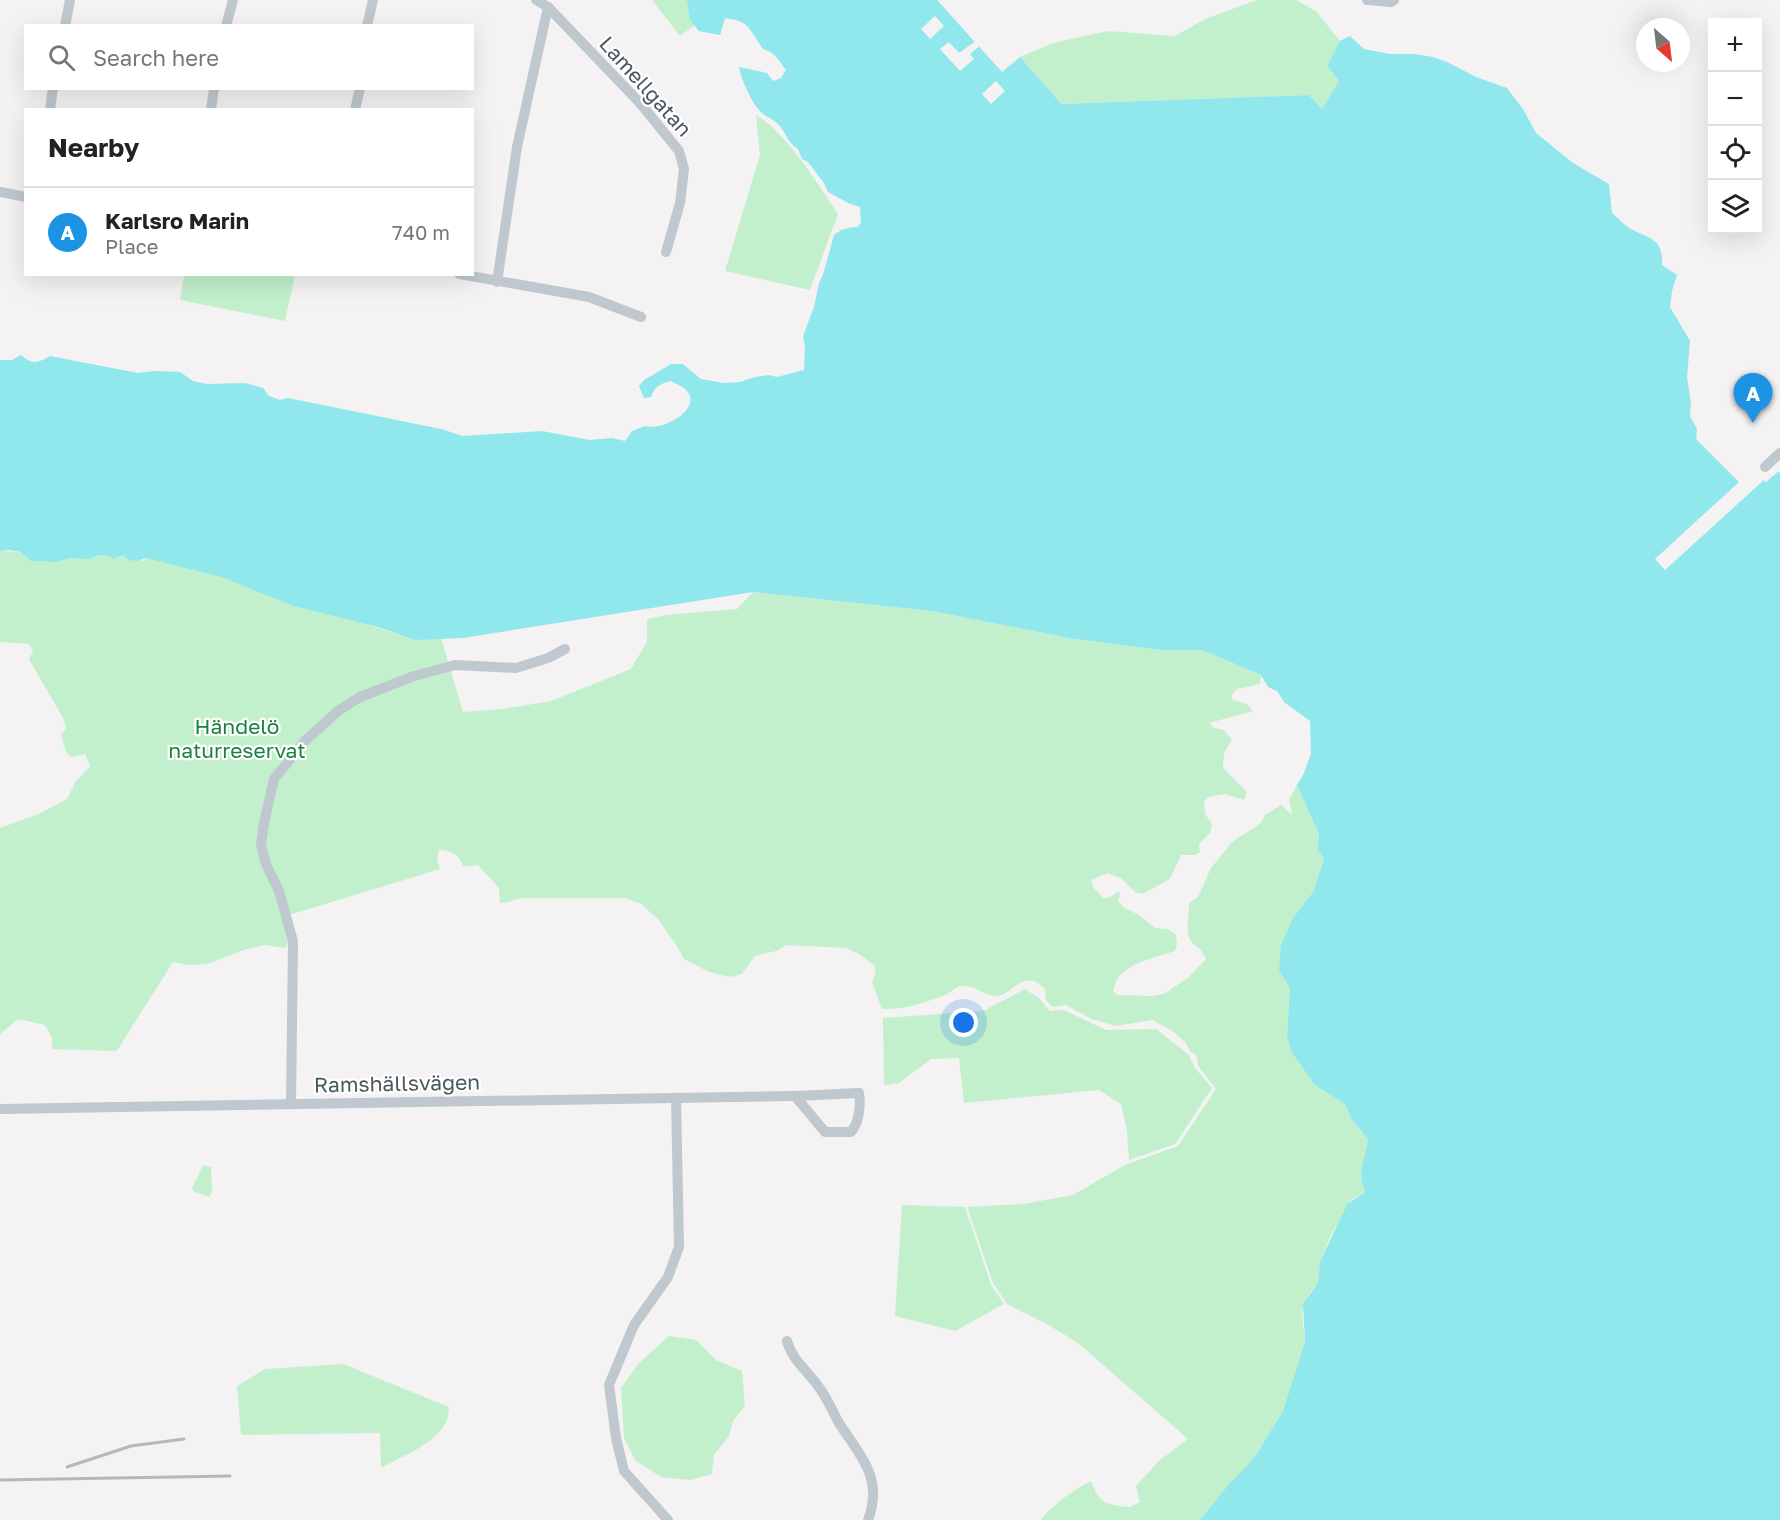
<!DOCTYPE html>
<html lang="en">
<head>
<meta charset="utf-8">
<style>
  body { margin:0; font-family:"Golos Text",sans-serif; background:#f2f2f2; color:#222 }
  .controls { position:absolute; right:18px; top:18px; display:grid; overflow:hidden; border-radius:0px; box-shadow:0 6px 24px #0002 }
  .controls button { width:54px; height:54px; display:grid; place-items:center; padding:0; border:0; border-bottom:2px solid #e0e0e0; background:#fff; color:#222; font:30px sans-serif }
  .compass { position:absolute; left:1636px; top:18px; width:54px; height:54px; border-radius:50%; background:#fff; box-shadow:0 6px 24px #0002; rotate:152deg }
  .you { position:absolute; left:964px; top:1023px; width:21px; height:21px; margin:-15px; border:4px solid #fff; border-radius:50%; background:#1a73e8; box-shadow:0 0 0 9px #1a73e833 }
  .badge { display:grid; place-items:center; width:39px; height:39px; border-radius:50%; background:#1d93e3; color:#fff; font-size:20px; font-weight:700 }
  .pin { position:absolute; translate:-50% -50px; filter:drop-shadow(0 2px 3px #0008) }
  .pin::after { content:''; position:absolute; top:32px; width:21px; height:18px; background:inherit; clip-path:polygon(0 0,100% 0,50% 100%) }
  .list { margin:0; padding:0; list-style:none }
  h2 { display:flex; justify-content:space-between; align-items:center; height:78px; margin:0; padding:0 24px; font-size:26px }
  h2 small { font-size:20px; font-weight:400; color:#767676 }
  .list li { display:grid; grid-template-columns:39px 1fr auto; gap:18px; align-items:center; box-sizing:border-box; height:90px; padding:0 24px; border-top:2px solid #e0e0e0 }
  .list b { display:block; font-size:22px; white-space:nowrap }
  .list p { margin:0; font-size:20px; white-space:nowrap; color:#767676 }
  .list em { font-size:20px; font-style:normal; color:#767676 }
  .icon { flex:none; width:33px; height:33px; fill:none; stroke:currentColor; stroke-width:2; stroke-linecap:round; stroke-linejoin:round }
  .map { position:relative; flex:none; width:1780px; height:1520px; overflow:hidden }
  .search { position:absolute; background:#fff; box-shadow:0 6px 24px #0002; left:24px; top:24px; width:450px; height:66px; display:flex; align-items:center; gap:15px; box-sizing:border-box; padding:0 21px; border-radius:0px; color:#767676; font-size:22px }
  .panel { position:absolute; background:#fff; box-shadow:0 6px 24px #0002; left:24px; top:108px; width:450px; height:168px; border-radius:0px }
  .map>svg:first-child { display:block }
  .green { fill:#c2f0cd }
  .water { fill:#90e7ec }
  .pier { fill:#f4f2f2 }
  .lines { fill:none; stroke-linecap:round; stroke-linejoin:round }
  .minor { stroke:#bec8ce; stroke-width:10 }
  .rail { stroke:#b4b8bc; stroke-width:3 }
  .labels { text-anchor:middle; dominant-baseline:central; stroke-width:4.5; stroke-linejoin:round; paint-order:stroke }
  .street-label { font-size:21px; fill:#4a585f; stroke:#fff }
  .park-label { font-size:21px; fill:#19823d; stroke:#fff }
</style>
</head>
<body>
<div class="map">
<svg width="1780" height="1520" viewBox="0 0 1780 1520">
  <rect width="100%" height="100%" fill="#f4f2f2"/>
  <g class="green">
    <path d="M652 0H723L749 27 739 20 725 18 720 35 699 31 695 25 680 36Z"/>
    <path d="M1257 0H1296L1316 11 1340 41 1327 66 1339 81 1322 109 1309 95 1060 104 1020 57 1053 43 1108 31 1175 36 1205 19Z"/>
    <path d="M756 115C788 135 817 183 838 214L810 290 725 271 760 155Z"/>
    <path d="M184 275V274L295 275 285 321 180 300Z"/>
    <path d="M0 551 21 552C45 575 83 550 111 552 122 553 133 558 143 561L146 558 198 569 415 640 441 638 463 712 503 709 551 701 631 669 647 642V619L666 615 737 609 753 592 932 611 1069 638 1160 650H1202L1261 675 1260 684 1237 689 1231 696 1233 700 1247 704 1253 711 1209 723 1214 728 1224 730 1232 740 1224 753 1223 768 1247 792 1244 800 1225 794 1208 797 1204 802 1205 814 1212 824 1210 833 1199 844 1200 852 1194 855H1181L1170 879 1142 894 1135 892 1122 879 1108 873 1091 880 1094 888 1104 899 1112 896 1119 891 1120 896 1118 901 1123 907 1139 915 1155 928 1167 929 1176 935 1177 944 1175 951C1156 957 1136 961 1121 974 1116 978 1115 986 1113 992L1118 995 1153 996 1164 994 1189 977 1206 959C1199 944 1198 950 1191 941 1184 933 1190 913 1189 903L1198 897 1211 868 1232 842 1260 824 1265 815 1281 805 1292 815 1289 800 1297 785 1319 836 1317 849 1324 859 1313 892 1293 918 1279 971 1290 988 1287 1037 1292 1053 1315 1085 1345 1104 1352 1120 1368 1139C1366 1158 1356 1172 1365 1192L1351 1200 1343 1211 1341 1218 1331 1235 1320 1262 1318 1283 1309 1294 1302 1313 1305 1341 1283 1411 1254 1458 1229 1484 1200 1520H1041C1053 1504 1073 1490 1091 1481 1099 1504 1107 1505 1130 1507L1140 1502 1136 1486 1159 1461 1188 1439 1078 1343 1047 1324 1007 1304 993 1283 967 1207 1023 1204 1073 1195 1125 1165 1178 1146 1216 1089 1199 1067 1196 1055 1190 1051 1185 1042 1171 1030 1152 1020 1116 1026 1092 1019 1066 1005 1052 1007 1046 1000 1045 989C1024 967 1013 995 996 996 984 996 974 984 961 986 956 987 950 993 945 995 924 1003 905 1010 882 1009L872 982 876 972 874 965 857 953 846 948 786 945 776 951 755 956 742 974 731 977 709 972 684 959 677 946 658 919 641 904 625 898H520L510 902 500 903 499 888 478 865 463 867C460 855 451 850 439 850L437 859 440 869 286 916 289 941 285 948 265 945 247 949 207 964 188 965 173 962 118 1049 115 1051 52 1049V1038L45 1025 18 1019 0 1034V828L41 813 67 799 76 781 90 766 85 754 71 757 66 752 61 735 66 728 63 718 29 659 33 651 29 644 0 642Z"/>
    <path d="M1025 989 1040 999 1050 1011 1064 1010 1106 1030 1156 1029 1189 1055 1195 1068 1212 1088 1175 1144 1129 1160 1127 1131 1121 1104 1099 1090 964 1103 959 1058 931 1059 899 1083 884 1085 883 1018 983 1011Z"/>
    <path d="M203 1165 211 1167 212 1192 209 1197 193 1191 192 1188Z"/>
    <path d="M902 1205 965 1207 991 1285 1004 1304 955 1331 895 1316Z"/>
    <path d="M669 1336 696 1340 716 1360 742 1371 745 1406 733 1421 729 1436 714 1455 712 1474 690 1480 661 1477 635 1460 624 1438 621 1388 638 1364Z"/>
    <path d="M343 1364 449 1407C450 1439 406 1454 381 1468L380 1433 241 1435 237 1386 265 1369Z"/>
  </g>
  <path class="water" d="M687 0H937L1002 72 1020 57 1061 104 1309 95 1322 109 1339 81 1327 66 1340 41 1350 36 1364 49 1390 54H1414L1433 57 1447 62 1476 77 1507 88 1523 109 1536 133 1573 163 1609 184 1612 213C1618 218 1624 225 1631 229 1650 239 1663 238 1662 265L1677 275 1672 291 1670 307 1690 341 1687 377 1691 404 1690 416 1697 429 1696 439 1739 482 1655 559 1665 570 1764 480 1766 482 1779 471 1780 473V1520H1200L1229 1484 1254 1458 1283 1411 1305 1341 1303 1304 1318 1283 1320 1262 1347 1204 1365 1192C1356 1172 1366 1158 1368 1139L1352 1120 1345 1104 1315 1085 1292 1053 1287 1037 1290 988 1279 971 1281 945 1293 918 1313 892 1324 859 1317 849 1319 835 1297 785 1303 775 1311 754 1310 721 1284 702 1277 691 1268 687 1261 675 1202 650H1160L1069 638 932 611 753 592 463 638 415 640 378 627 294 606 222 577 146 558 137 561 129 560 123 555 114 559 107 555H98L89 559 72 558 55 562 31 561 21 552 10 550 0 551V360H12L21 355C32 365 38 363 50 356L138 373 154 371 180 372 193 381 207 384 245 383 263 388 269 396 280 400 288 398 441 429 463 436 542 431 590 440 612 438 625 441 632 431 645 426C660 432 703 410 687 391 684 387 676 384 671 381 661 383 654 387 651 397L644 398 639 386 644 380 671 364H683L701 379 724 383 740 382 755 377 769 375 777 377 804 370 805 347 803 336 814 307 819 283 823 275 834 235C841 229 849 227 858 227L861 222 860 207 850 204 828 192 824 183 808 162 802 159 798 149C788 144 786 132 778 124 772 118 764 116 759 110 752 103 740 77 739 67L767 73 773 81 781 78 786 70C779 61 775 52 763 49 749 30 751 21 725 18L720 35 699 31 690 20Z"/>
  <g class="pier">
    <path d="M935 16 944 26 930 39 921 29Z"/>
    <path d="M977 40 981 45 970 54 974 59 960 71 940 49 949 42 959 53Z"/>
    <path d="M996 81 1005 91 991 104 982 94Z"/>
  </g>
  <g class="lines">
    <g class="minor">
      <path d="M536 0 548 7 640 103 679 151 684 169 680 203 666 252"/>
      <path d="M1367 0 1391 2 1394 0"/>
      <path d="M65 26 70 0"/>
      <path d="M226 26 233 0"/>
      <path d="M367 26 373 0"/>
      <path d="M50 110 53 88"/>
      <path d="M211 110 214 88"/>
      <path d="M355 110 360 88"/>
      <path d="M0 192 26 197"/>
      <path d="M459 274 589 297 641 317"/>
      <path d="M497 282 517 147 548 7"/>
      <path d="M1765 467 1780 453"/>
      <path d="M291 1104 293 941 279 891 266 864 261 845 264 823 274 779 305 741 338 711 360 697 414 676 455 665 516 668 548 658 565 649"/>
      <path d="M0 1109 790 1096H795L859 1093C861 1105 859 1123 851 1132H825L795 1096"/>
      <path d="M787 1341C792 1360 807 1370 818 1386 827 1397 832 1411 839 1423 860 1456 884 1478 868 1520"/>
      <path d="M668 1520 624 1471 616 1438 609 1385 634 1325 668 1277 679 1247 676 1098"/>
    </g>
    <g class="rail">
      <path d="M67 1467 131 1446 184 1439"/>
      <path d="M0 1480 230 1476"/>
    </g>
  </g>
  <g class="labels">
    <g class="street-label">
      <text transform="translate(646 86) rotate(48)">Lamellgatan</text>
      <text transform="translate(397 1083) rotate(-1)">Ramshällsvägen</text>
    </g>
    <g class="park-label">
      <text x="237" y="726">Händelö<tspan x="237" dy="24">naturreservat</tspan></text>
    </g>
  </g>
</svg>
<div class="controls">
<button>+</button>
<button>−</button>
<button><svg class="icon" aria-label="locate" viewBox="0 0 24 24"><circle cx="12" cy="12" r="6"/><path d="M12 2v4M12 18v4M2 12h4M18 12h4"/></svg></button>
<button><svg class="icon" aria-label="layers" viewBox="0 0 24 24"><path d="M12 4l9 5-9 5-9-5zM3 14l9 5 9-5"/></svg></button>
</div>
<svg class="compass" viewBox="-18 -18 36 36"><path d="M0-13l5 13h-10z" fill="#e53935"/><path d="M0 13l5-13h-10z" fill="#767676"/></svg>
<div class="you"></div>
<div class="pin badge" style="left:1753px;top:423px">A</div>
<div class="search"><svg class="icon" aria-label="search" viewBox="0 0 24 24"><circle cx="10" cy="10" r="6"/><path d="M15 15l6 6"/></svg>Search here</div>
<section class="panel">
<h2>Nearby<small></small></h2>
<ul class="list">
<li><span class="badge">A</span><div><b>Karlsro Marin</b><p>Place</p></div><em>740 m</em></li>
</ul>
</section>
</div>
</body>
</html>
